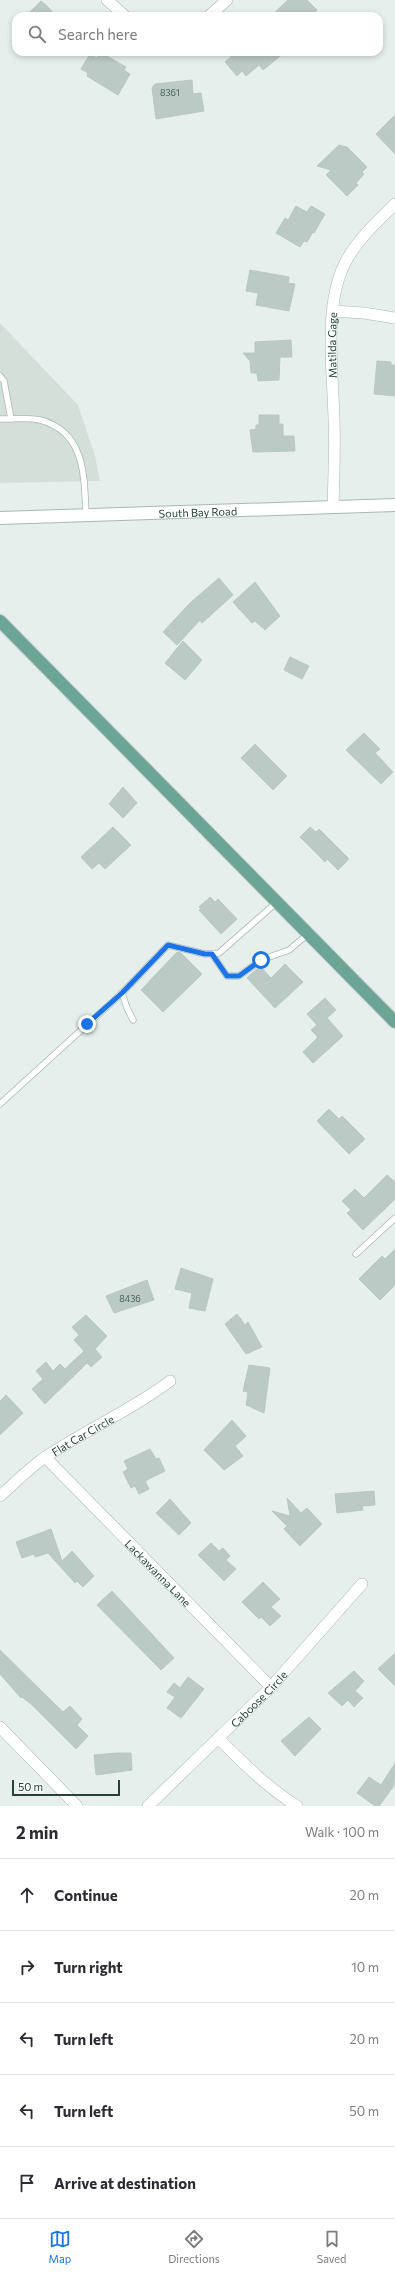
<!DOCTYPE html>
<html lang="en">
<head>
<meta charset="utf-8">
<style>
  body { margin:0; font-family:Commissioner,sans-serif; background:#f7f7f7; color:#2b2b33 }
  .scale { position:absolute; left:12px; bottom:10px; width:108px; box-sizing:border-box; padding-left:4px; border:2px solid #24423a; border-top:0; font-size:11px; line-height:14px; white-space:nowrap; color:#24423a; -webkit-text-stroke:3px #f7fbf9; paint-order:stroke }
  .stop { position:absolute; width:12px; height:12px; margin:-9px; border:3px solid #1a73e8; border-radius:50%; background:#fff }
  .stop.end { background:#1a73e8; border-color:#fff; box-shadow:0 1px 4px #0008 }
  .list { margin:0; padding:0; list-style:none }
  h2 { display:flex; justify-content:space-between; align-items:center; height:52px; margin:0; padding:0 16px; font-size:17px }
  h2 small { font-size:13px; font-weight:400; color:#7c7c81 }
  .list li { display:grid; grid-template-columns:26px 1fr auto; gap:12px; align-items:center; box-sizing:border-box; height:72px; padding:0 16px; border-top:1px solid #e1e1e2 }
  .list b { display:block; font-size:15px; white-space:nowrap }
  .list em { font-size:13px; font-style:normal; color:#7c7c81 }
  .icon { flex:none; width:22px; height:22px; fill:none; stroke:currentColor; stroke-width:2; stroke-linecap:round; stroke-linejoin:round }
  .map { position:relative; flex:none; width:395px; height:1806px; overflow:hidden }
  .search { position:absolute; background:#fff; box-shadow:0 2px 6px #0003; left:12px; right:12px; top:12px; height:44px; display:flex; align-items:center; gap:10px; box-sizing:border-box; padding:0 14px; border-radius:12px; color:#7c7c81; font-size:15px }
  .sheet { height:412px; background:#fff }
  nav { display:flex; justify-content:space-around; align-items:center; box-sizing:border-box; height:56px; border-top:1px solid #e1e1e2; background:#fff; font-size:11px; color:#7c7c81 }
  nav a { display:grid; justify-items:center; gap:2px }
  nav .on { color:#1a73e8 }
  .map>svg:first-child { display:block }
  .built { fill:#d4dfda }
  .building { fill:#bbcac4; stroke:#b8c9c2 }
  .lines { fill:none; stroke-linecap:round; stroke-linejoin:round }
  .service-casing { stroke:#a8b8b2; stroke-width:7 }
  .minor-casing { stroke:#a8b8b2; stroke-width:12 }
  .tertiary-casing { stroke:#a8b8b2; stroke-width:14 }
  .primary-casing { stroke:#c2cac8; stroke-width:14 }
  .service { stroke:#fff; stroke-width:5.5 }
  .minor { stroke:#fff; stroke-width:11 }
  .tertiary { stroke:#fff; stroke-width:12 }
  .primary { stroke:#6aa596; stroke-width:12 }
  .route { stroke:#1a73e8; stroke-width:5 }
  .labels { text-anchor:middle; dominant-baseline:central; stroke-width:3; stroke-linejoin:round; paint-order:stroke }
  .number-label { font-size:9px; fill:#4a645c }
  .street-label { font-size:11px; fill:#24423a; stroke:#f7fbf9 }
</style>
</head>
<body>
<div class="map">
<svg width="395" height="1806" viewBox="0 0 395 1806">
  <rect width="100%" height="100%" fill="#e6efeb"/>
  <path class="built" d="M0 323 78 405 95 456 100 481 0 483Z"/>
  <g class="building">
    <path d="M288 0H307L317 10 311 16H271Z"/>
    <path d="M41 1 47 6 56 16H26Z"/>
    <path d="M100 52 126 67 124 70 130 74 118 95 87 76 88 73 81 69 90 54 97 58Z"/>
    <path d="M228 52H285L263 70 259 65 246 76 242 71 237 76 225 62 231 57Z"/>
    <path d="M192 80 193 94 201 93 204 111 156 119 152 88 155 84Z"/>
    <path d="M395 115V154L376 134Z"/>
    <path d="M339 145 347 147 367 167 362 172 364 174 356 183 358 185 347 196 326 175 331 170 317 166Z"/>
    <path d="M296 206 307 212 311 206 325 214 314 233 313 232 307 242 304 241 300 247 276 233 285 218 288 220Z"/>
    <path d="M250 270 289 277 288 283 295 284 289 311 256 305 258 293 246 291Z"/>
    <path d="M291 340 292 357H280L279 380 258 381 257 373H251L250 361 243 353H255V342Z"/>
    <path d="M377 361 391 362V365H395V396L374 394Z"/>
    <path d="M259 415H279V424H283V436H294L295 451 253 452 250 430 256 429V425H259Z"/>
    <path d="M219 578 233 595 202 623 200 620 177 645 163 632 190 603Z"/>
    <path d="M255 582 280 616 265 630 255 621 252 623 233 602Z"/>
    <path d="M183 641 202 660 185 680 165 663Z"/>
    <path d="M290 657 309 666 302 679 284 670Z"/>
    <path d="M364 733 380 749 375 753 393 772 381 784 346 750Z"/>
    <path d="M255 744 287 776 273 790 241 758Z"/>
    <path d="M123 787 137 803 123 818 109 804Z"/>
    <path d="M113 827 131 845 105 869 99 863 92 869 81 857Z"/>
    <path d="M310 827 316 832 319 829 349 859 338 870 327 859 325 862 300 837Z"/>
    <path d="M210 897 215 902 218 899 237 919 221 934 199 910 201 909 199 907Z"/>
    <path d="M177 952 181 953 202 974 163 1012 141 990Z"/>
    <path d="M285 964 303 982 275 1008 247 978 260 966 271 978Z"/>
    <path d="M325 998 336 1010 327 1018 343 1036 313 1063 303 1052 318 1037 311 1030 317 1025 307 1014Z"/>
    <path d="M329 1109 339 1119 342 1116 365 1139 349 1154 317 1121Z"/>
    <path d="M387 1175 395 1182V1199L363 1230 347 1213 351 1210 342 1201 355 1189 364 1198Z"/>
    <path d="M395 1249V1285L380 1300 359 1279 382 1256 385 1259Z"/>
    <path d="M181 1268 213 1279 205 1311 189 1308 192 1293 175 1289Z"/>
    <path d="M147 1280 154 1300 114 1313 106 1296Z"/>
    <path d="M237 1314 245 1325 248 1322 262 1347 246 1354 225 1324Z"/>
    <path d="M86 1315 107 1336 95 1349 102 1357 91 1367 87 1363 45 1404 32 1389 43 1379 36 1371 46 1362 53 1371 60 1364 65 1369 84 1351 74 1340 79 1335 72 1327Z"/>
    <path d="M249 1365 270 1368 264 1413 246 1405 248 1392 243 1391Z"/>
    <path d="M6 1395 23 1413 0 1435V1401Z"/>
    <path d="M232 1420 246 1436 235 1446 243 1456 224 1470 204 1450Z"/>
    <path d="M150 1449 156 1459 159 1458 165 1471 145 1481 149 1489 139 1494 135 1486 131 1488 123 1472 128 1469 124 1461Z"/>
    <path d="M374 1491 375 1505 362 1506 363 1510 337 1513 335 1494Z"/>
    <path d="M287 1498 301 1513 307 1508 322 1524 300 1546 284 1529 287 1526 272 1511 290 1516Z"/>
    <path d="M170 1499 191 1523 179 1535 156 1513Z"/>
    <path d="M51 1529 62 1561 72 1551 94 1576 83 1587 77 1581 75 1583 48 1553 35 1557 34 1554 22 1558 16 1542Z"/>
    <path d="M211 1543 219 1551 223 1548 230 1556 226 1560 236 1569 224 1581 198 1555Z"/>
    <path d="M263 1582 280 1599 271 1607 281 1616 270 1626 261 1617 259 1619 242 1602Z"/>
    <path d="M112 1591 174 1658 161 1670 97 1605Z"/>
    <path d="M0 1650 63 1712 70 1706 82 1719 77 1725 88 1736 76 1749 31 1704 22 1697 21 1698 0 1674Z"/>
    <path d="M395 1653V1686L378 1669Z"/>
    <path d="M354 1671 364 1681 355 1691 363 1698 354 1707 348 1700 342 1706 328 1693Z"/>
    <path d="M188 1677 204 1689 181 1718 167 1708 175 1697 167 1692 174 1683 180 1688Z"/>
    <path d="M309 1717 321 1729 295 1756 281 1741Z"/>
    <path d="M117 1753H131L132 1770 96 1775 94 1755Z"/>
    <path d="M395 1763 394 1786 379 1806H375L357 1793 369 1777 381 1785Z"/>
  </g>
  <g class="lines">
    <g class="service-casing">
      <g id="service">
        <path d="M0 376 4 381 11 419"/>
        <path d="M0 419C12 419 28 417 40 420 86 432 84 477 86 515"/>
        <path d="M212 954 227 976H239L261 960 289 950 308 934"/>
        <path d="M133 1020 127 1008 122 993 168 945 205 954 219 953 277 902"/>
        <path d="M0 1104 122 993"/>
        <path d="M356 1254 395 1218"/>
      </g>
    </g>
    <g class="minor-casing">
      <g id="minor">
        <path d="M107 0 125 16"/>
        <path d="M209 16 227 0"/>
        <path d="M333 311 364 313 395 318"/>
        <path id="s1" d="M333 507C334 478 335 449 334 419 333 371 322 298 349 256 361 236 379 220 395 204"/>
        <path id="s2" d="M45 1457 271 1687"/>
        <path id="s3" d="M0 1496C15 1483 30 1467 47 1456 87 1429 132 1410 170 1381"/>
        <path d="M0 1727 77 1806"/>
        <path d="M219 1739C243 1763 268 1788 297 1806"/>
        <path id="s4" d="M148 1806 271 1687 362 1584"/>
      </g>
    </g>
    <g class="tertiary-casing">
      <g id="tertiary">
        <path id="s5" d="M0 518 395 505"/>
      </g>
    </g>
    <g class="primary-casing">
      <path id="primary" d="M0 621 395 1022"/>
    </g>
    <use href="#service" class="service"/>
    <use href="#minor" class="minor"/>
    <use href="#tertiary" class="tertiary"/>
    <use href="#primary" class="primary"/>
  </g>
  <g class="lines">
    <path class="route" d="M87 1024 122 993 168 945 205 954H212L227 976H239L261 960"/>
  </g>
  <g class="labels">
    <g class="number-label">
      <text x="170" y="92">8361</text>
      <text x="130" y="1298">8436</text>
    </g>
    <g class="street-label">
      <text stroke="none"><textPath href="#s1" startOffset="162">Matilda Gage</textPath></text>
      <text stroke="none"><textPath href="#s5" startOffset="198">South Bay Road</textPath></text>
      <text stroke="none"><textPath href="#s3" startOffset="103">Flat Car Circle</textPath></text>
      <text stroke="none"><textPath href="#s2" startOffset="162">Lackawanna Lane</textPath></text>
      <text stroke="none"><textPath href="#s4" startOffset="154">Caboose Circle</textPath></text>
    </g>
  </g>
</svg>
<div class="scale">50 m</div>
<div class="stop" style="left:261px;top:960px"></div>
<div class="stop end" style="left:87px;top:1024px"></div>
<div class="search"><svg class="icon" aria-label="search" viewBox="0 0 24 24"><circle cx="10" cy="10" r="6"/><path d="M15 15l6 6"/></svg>Search here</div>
</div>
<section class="sheet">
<h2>2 min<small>Walk · 100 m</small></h2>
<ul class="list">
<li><svg class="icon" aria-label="ahead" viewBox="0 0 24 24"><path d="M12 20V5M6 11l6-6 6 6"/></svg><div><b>Continue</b></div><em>20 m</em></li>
<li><svg class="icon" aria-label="right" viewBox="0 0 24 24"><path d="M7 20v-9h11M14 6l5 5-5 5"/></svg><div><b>Turn right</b></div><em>10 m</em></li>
<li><svg class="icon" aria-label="left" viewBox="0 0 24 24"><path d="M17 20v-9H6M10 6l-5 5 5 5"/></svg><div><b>Turn left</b></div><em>20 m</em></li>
<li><svg class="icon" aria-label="left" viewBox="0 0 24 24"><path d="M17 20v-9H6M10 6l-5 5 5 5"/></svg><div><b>Turn left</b></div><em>50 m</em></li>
<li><svg class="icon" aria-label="arrive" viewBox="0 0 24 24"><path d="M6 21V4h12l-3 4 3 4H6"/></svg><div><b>Arrive at destination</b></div></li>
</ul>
</section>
<nav>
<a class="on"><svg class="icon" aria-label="map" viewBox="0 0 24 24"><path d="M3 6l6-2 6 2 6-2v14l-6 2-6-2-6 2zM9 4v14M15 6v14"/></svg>Map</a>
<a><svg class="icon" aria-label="directions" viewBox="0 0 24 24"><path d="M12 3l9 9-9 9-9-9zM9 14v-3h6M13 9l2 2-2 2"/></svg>Directions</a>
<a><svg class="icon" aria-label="saved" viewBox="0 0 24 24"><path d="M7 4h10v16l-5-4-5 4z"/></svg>Saved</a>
</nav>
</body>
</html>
